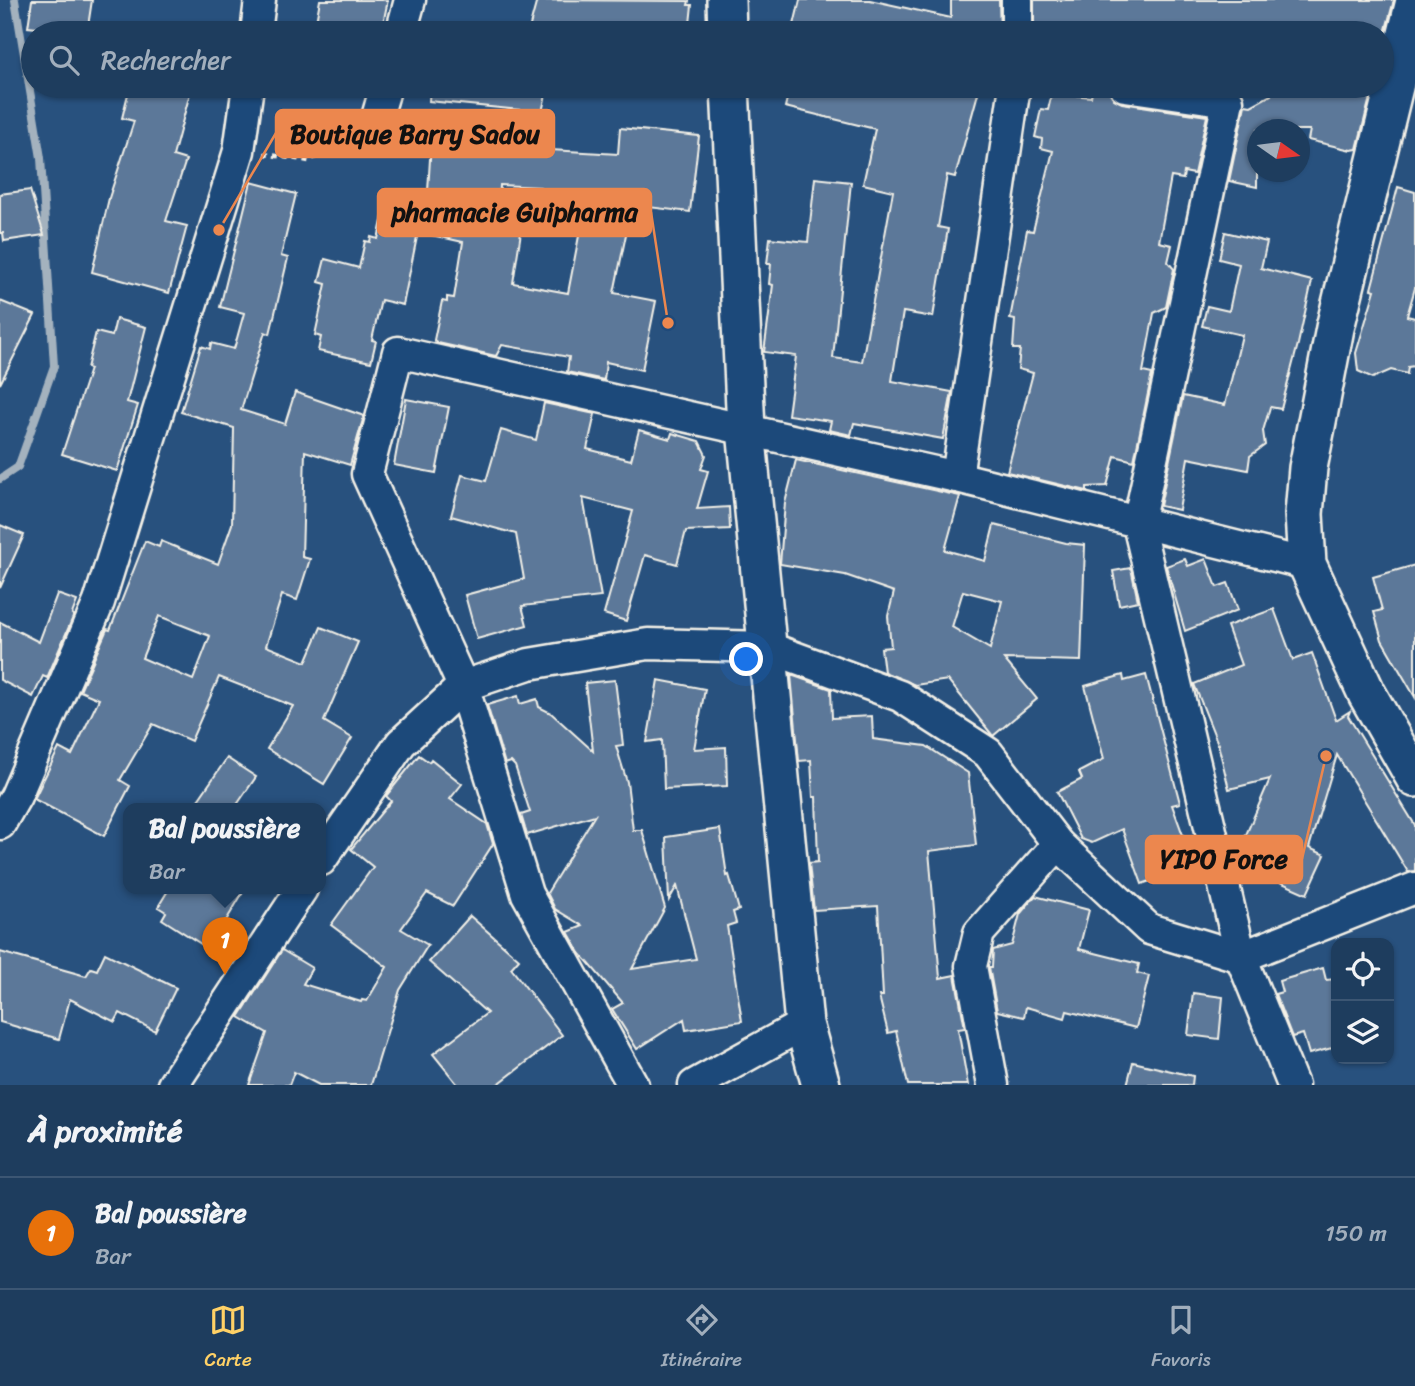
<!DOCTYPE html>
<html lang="fr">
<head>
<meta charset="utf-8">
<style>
  body { margin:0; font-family:Sriracha,sans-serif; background:#2b4867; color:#f1f3f6 }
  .controls { position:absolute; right:21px; bottom:21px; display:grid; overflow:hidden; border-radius:14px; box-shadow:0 2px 5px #0004 }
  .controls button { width:63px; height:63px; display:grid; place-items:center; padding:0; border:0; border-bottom:2px solid #3c5673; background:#1e3d5e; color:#f1f3f6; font:35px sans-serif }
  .compass { position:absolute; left:1247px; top:119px; width:63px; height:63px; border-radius:50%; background:#1e3d5e; box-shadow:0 2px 5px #0004; rotate:104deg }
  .you { position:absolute; left:747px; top:660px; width:24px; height:24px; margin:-18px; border:5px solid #fff; border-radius:50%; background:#1a73e8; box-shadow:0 0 0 10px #1a73e833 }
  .badge { display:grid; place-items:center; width:46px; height:46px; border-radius:50%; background:#ffd166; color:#fff; font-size:23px; font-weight:700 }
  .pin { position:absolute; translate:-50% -58px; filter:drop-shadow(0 2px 4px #0008) }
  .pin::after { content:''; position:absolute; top:37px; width:24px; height:21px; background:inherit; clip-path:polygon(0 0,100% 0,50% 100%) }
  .popup { position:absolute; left:123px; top:803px; width:203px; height:91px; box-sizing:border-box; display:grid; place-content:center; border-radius:14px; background:#1e3d5e; filter:drop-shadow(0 2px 5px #0005); font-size:23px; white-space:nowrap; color:#a1aebc }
  .popup b { font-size:26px; color:#f1f3f6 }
  .popup::after { content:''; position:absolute; left:50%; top:100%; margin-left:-14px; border:14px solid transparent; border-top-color:#1e3d5e }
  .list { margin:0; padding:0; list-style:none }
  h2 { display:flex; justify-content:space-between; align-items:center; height:91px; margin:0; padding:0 28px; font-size:30px }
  h2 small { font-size:23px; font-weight:400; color:#a1aebc }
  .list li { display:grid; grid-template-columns:46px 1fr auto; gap:21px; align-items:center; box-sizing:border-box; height:112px; padding:0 28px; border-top:2px solid #3c5673 }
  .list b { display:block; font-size:26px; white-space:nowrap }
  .list p { margin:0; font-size:23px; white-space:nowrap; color:#a1aebc }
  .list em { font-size:23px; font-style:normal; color:#a1aebc }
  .icon { flex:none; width:38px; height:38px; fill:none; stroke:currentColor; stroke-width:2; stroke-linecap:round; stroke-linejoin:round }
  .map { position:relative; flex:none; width:1415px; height:1085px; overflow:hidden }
  .search { position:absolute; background:#1e3d5e; box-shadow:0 2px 5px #0004; left:21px; right:21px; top:21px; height:77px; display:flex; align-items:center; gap:18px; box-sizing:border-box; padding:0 24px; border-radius:38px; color:#a1aebc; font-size:26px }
  .sheet { height:203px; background:#1e3d5e }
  nav { display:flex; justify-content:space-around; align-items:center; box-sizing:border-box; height:98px; border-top:2px solid #3c5673; background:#1e3d5e; font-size:19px; color:#a1aebc }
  nav a { display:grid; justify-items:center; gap:4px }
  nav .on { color:#ffd166 }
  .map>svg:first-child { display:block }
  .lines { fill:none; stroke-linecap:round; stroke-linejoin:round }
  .stream { stroke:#a4b2be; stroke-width:8 }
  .building { fill:#5b7899; stroke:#f4f1e8; stroke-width:2; fill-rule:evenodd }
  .minor-casing { stroke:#f4f1e8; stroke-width:35 }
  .tertiary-casing { stroke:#f4f1e8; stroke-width:42 }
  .path { stroke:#f4f1e8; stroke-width:4.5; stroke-dasharray:5 5; stroke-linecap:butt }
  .minor { stroke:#1f4a7a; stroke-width:30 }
  .tertiary { stroke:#1f4a7a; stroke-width:37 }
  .leader { fill:none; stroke:#ec874e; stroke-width:2.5 }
  .callout-dot { fill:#ec874e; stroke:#1f4a7a; stroke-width:2.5 }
  .callout { fill:#ec874e; stroke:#ec874e; stroke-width:2.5 }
  .callout-label { font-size:26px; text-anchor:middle; font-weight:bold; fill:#111 }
</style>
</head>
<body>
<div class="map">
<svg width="1415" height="1085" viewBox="0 0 1415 1085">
  <rect width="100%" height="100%" fill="#28517e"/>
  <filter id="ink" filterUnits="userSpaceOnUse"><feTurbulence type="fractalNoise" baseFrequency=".0143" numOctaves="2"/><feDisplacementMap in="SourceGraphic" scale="14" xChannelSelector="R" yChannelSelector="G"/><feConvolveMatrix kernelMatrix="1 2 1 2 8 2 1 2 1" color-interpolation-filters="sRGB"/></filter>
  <g filter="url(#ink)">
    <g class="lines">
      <path class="stream" d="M0 479 18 467 54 366 41 158 15 0"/>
    </g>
    <g class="building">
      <path d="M32 0H92L87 33 28 27Z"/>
      <path d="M320 0H388L381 33H314Z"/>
      <path d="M537 0 689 1 688 5H692L689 33H528Z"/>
      <path d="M800 0H870L951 18V0H999L1000 33H829L794 25Z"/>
      <path d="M1034 0H1394L1385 33H1034Z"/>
      <path d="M130 86H192L173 156 186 160 166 221 187 226 169 293 92 272 109 198 134 121 122 118Z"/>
      <path d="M430 86H548L542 112 429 101Z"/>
      <path d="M790 86H980L955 177 947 175 938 227 948 229 933 317 903 312 892 381 952 392 943 439 854 423 851 435 829 430 831 421 788 415 796 356 764 352 773 285 769 284 771 264H767L770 238 808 242 815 178 851 182 833 358 862 362 893 191 863 184 875 129 785 107Z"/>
      <path d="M1093 86H1108L1114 99 1122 103 1207 116 1194 174 1184 172 1183 179 1171 177 1159 242 1172 245 1168 262 1174 269 1166 307 1154 313 1143 372 1152 374 1134 461 1115 456 1107 486 1087 487V491L1007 472 1033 373 1018 369 1020 349H1013L1015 320 1010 319 1027 230 1033 231 1053 151 1041 148 1042 139 1035 137 1041 109 1048 110 1052 93 1091 97Z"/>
      <path d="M1320 86H1373L1357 149 1351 150 1308 140 1310 130H1257V187L1229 181 1245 105 1251 106 1271 95 1273 87 1318 97Z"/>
      <path d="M620 128 699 136 690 212 632 205 614 293 656 301 642 370 606 362 604 380 567 372 569 357 502 345 496 356 438 343 434 340 442 301 447 302V297L454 298 463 242 418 232 403 305 381 300 372 340 376 341 371 362 318 351 321 337 315 335 326 284 319 282 325 259 359 268 365 241 370 242 371 237 378 239 387 198 427 207 431 143 618 154ZM500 185 540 187 542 216 583 215 568 293 513 283 521 232 498 228Z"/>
      <path d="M251 182 296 194 281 256 288 258 270 334 265 332 241 410 285 424 295 392 364 416 350 465 305 451 302 557 310 559 297 600 282 595 266 646 306 662 321 627 358 642 324 721 352 738 324 784 267 749 293 706 219 677 191 741 153 724 120 780 130 786 104 836 34 799 59 748 72 755 99 699 80 691 107 629 110 630 145 541 159 547 161 541 218 564 232 524 234 428 181 412 201 346 210 349 211 343 234 349 244 313 220 307ZM159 616 210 636 193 680 142 658Z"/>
      <path d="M1398 187 1415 192V288L1407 316 1415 318V366L1408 367 1407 374 1391 370 1373 378 1358 371 1356 353 1375 290 1371 289Z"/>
      <path d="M30 190 44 235 4 241 3 233H0V194Z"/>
      <path d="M1225 232 1267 242 1261 268 1312 281 1298 344 1281 409 1270 407 1263 431 1265 445 1250 456 1248 470 1188 458 1179 510 1160 506 1183 396 1225 405 1242 335 1202 326 1207 306 1229 311 1239 264 1219 259Z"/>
      <path d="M0 301 35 315 0 384Z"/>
      <path d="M116 319 146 327 127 402 138 405 117 471 62 454 90 369 87 368 96 332 112 336Z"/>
      <path d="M406 399 449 407 436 473 394 465Z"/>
      <path d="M544 403 595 414 587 449 631 460 639 430 670 439 672 433 699 441 706 455 701 469 708 471 697 509 729 507 730 529 686 531 677 564 645 555 626 621 604 614 633 511 583 498 601 597 522 606 527 625 477 639 465 595 524 579 516 534 451 516 462 475 486 481 501 430 536 440Z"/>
      <path d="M796 460 960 496 945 550 985 561 994 525 1066 543 1085 545 1081 661 1004 659 1037 699 993 736 948 680 915 685 884 672 881 648 891 647 888 616 894 592 845 575 780 564 785 503ZM963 591 1002 601 990 649 952 627Z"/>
      <path d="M0 525 24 535 0 588Z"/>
      <path d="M1185 559 1188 566 1206 559 1217 587 1228 583 1238 610 1185 631 1166 566Z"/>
      <path d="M1415 565V697L1382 640 1374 612 1382 610 1373 577Z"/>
      <path d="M1131 568 1138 601 1119 605 1113 571Z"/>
      <path d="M57 594 77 601 72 614 74 615 47 678 43 676 33 697 0 680V622L39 642Z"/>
      <path d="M1274 609 1293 660 1312 653 1336 720 1350 711 1348 716 1415 825V871L1408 872 1337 755 1309 848 1325 855 1307 894 1237 863 1236 858 1270 779 1229 789 1218 744 1194 684 1241 665 1227 626Z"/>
      <path d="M791 675 831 689 832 718 872 716 873 739 926 746 968 773 976 845 929 851 940 978 955 975 965 1028 958 1029 968 1085H908L896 1031 888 1033 879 996H883L878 906 814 910 809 863 818 862 816 797H813L811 760 799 761Z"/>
      <path d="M1123 675 1124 681 1146 675 1180 803 1172 805 1194 865 1142 884 1122 829 1092 843 1081 839 1057 792 1082 779 1079 772 1104 759 1085 686Z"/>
      <path d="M615 680 623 745 616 746 627 782 633 830H642L665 908 632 969 696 959 677 886 669 900 666 837 720 829 727 876 729 875 739 910 733 912 736 923 727 926 742 1021 686 1030 684 1019 637 1049 612 1009 623 1003 580 953 568 932 583 926 555 909 547 893 595 815 527 835 521 815 530 812 515 766 511 762 505 764 487 705 518 696 520 704 537 699 539 707 551 713 593 751 585 683Z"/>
      <path d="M658 680 705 689 694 749 726 747 727 786 664 789 662 740 647 742Z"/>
      <path d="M419 755 429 762 431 759 462 784 450 799 487 824 493 844 453 906 427 893 401 929 428 945 400 990 371 1085H319L294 1072 289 1085H249L267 1033 239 1017 282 950 312 968 303 984 361 1002 362 1000 367 1001 387 967 331 925 373 867 351 849 391 801 386 796Z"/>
      <path d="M227 758 256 777 234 809H192Z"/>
      <path d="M169 889H245L209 949 162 919 166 912 158 907Z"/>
      <path d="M1035 896 1089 910 1079 949 1139 964 1137 973 1149 976 1136 1028 1067 1011 1065 1018 1026 1007 1024 1017 997 1011 989 967H992L993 950 1012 945 1020 914Z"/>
      <path d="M470 916 519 959 511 968 562 1035 497 1085H458L433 1054 487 1013 429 962Z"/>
      <path d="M0 952 86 976 91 968 97 970 105 953 176 988 155 1031 120 1013 115 1022 70 999 59 1039 0 1022Z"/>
      <path d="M1323 968 1326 980 1336 979V1047L1309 1054 1303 1034 1292 1037 1275 994 1282 992 1279 981Z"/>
      <path d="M1193 993 1223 997 1219 1039 1188 1035Z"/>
      <path d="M1133 1062 1193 1076 1192 1085H1127Z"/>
    </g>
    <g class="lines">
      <g class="minor-casing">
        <g id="minor">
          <path d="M1017 0V33"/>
          <path d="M256 33 260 0"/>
          <path d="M401 33 410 0"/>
          <path d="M1125 86 1228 101 1138 524 1241 957 1293 1085"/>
          <path d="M371 138 386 86"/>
          <path d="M957 477 1015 86"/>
          <path d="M0 824 16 796 99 602 239 151 248 86"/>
          <path d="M321 860 401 743 463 686 529 664 648 644 767 647 900 696 988 753 1058 844 1149 929 1241 957 1415 888"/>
          <path d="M173 1085 302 889"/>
          <path d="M633 1085 527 894 463 686 367 474 398 352 957 477 1307 564"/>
          <path d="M694 1085 804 1024"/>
          <path d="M993 1085 971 966 979 933 1058 844"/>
        </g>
      </g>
      <g class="tertiary-casing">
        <g id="tertiary">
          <path d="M726 0 727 33"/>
          <path d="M1415 1 1335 328 1308 468 1304 514 1307 564 1367 694 1415 778"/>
          <path d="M730 86 746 429 804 1024 821 1085"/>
        </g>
      </g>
      <path class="path" d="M264 154 309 161 346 137"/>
      <use href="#minor" class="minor"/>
      <use href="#tertiary" class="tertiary"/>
    </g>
  </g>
  <path class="leader" d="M219 230L276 133M668 323L651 212M1326 756L1302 859"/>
  <g class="callout-dot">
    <circle cx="219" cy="230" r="7"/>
    <circle cx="668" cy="323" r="7"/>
    <circle cx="1326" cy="756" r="7"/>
  </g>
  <g class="callout">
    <rect x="276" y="110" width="278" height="47" rx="7"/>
    <rect x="378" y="189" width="273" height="47" rx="7"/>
    <rect x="1146" y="836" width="156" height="47" rx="7"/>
  </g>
  <g class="callout-label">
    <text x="415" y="143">Boutique Barry Sadou</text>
    <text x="515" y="221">pharmacie Guipharma</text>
    <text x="1224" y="868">YIPO Force</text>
  </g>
</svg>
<div class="controls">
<button><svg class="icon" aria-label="locate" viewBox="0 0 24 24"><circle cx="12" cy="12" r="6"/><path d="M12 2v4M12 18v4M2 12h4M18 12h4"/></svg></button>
<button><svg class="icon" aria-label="layers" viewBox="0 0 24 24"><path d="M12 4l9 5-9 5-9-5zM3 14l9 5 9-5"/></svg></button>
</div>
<svg class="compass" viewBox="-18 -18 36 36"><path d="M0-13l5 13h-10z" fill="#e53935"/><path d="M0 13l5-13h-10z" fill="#a1aebc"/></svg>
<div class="you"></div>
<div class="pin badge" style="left:225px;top:975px;background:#e8710a">1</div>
<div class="popup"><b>Bal poussière</b>Bar</div>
<div class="search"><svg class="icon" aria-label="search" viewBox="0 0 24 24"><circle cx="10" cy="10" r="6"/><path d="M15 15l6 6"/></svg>Rechercher</div>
</div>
<section class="sheet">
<h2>À proximité<small></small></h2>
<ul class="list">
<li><span class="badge" style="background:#e8710a">1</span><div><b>Bal poussière</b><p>Bar</p></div><em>150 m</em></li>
</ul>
</section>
<nav>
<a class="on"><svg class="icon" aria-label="map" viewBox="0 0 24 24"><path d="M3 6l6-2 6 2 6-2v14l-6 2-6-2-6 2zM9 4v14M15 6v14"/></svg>Carte</a>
<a><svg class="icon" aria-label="directions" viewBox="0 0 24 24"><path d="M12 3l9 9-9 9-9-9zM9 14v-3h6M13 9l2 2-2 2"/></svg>Itinéraire</a>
<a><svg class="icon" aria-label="saved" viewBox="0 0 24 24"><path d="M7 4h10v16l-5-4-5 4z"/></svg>Favoris</a>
</nav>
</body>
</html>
